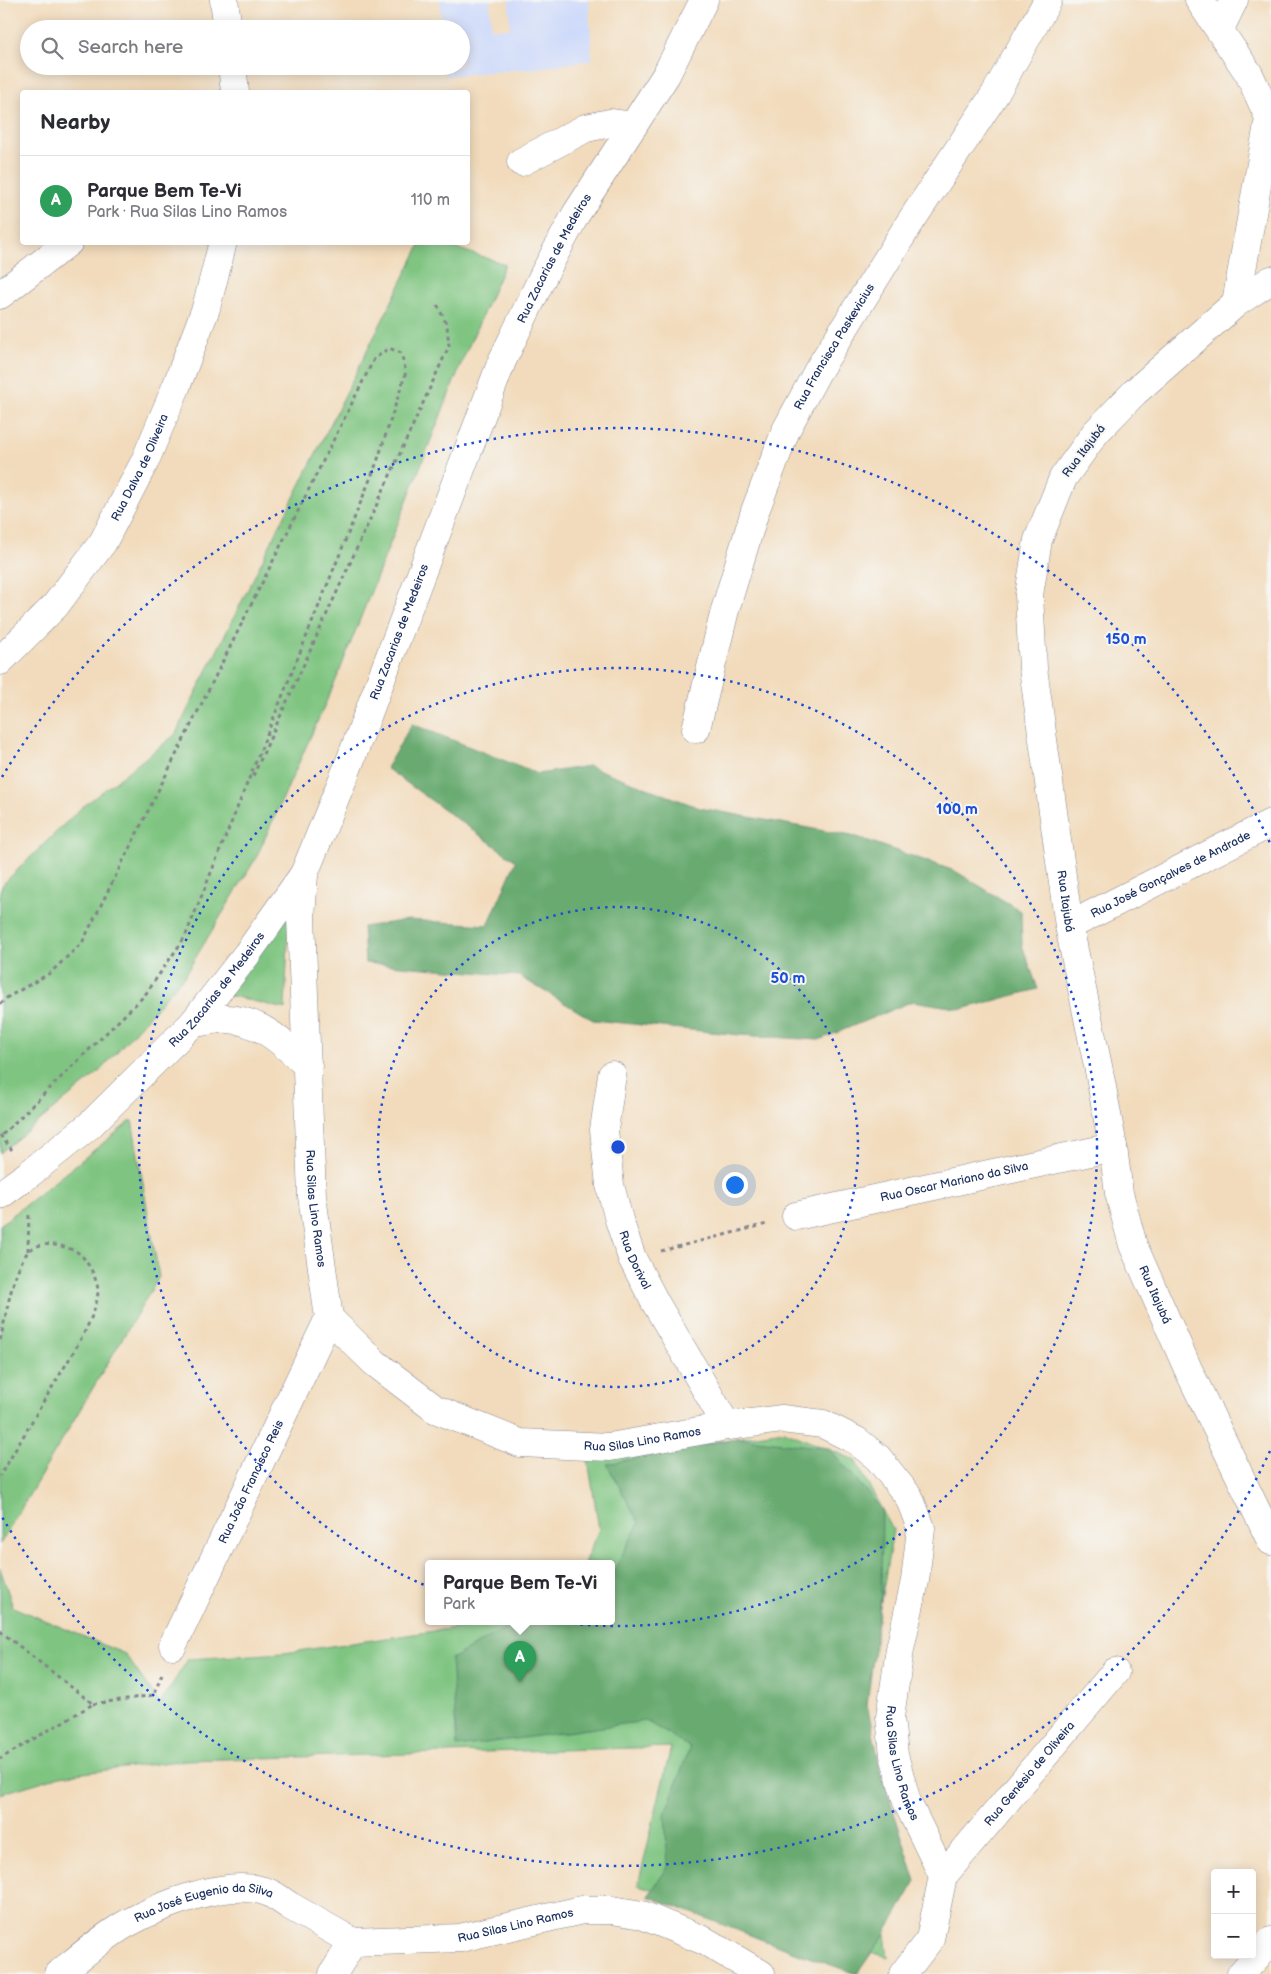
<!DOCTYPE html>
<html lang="en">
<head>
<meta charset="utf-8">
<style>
  body { margin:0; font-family:"Balsamiq Sans",sans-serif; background:#f2f2f3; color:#2b2b33 }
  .controls { position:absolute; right:15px; bottom:15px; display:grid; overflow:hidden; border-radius:5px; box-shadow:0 2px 12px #0003 }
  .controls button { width:45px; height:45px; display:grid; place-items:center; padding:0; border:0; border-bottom:1px solid #e1e1e2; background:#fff; color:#2b2b33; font:25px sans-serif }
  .you { position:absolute; left:734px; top:1184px; width:18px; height:18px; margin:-12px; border:4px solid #fff; border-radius:50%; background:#1a73e8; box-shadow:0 0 0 8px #1a73e833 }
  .badge { display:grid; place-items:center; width:32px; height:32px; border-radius:50%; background:#c8321e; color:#fff; font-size:16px; font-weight:700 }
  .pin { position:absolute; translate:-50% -41px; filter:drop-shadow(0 1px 2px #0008) }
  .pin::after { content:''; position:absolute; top:26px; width:18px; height:15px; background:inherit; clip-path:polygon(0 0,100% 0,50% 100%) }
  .popup { position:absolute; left:425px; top:1560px; width:190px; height:65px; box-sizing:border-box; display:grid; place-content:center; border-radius:5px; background:#fff; filter:drop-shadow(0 1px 4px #0005); font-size:16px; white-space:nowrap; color:#7c7c81 }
  .popup b { font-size:19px; color:#2b2b33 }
  .popup::after { content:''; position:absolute; left:50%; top:100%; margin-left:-10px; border:10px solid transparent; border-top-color:#fff }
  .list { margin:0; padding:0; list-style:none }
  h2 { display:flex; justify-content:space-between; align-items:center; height:65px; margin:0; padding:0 20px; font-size:21px }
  h2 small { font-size:16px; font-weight:400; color:#7c7c81 }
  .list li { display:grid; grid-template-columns:32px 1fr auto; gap:15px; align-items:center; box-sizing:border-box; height:90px; padding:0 20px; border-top:1px solid #e1e1e2 }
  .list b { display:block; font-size:19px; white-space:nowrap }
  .list p { margin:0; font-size:16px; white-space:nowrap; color:#7c7c81 }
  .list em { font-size:16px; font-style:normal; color:#7c7c81 }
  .icon { flex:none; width:28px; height:28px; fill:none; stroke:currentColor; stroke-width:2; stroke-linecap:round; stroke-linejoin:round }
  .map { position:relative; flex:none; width:1271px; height:1974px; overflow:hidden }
  .search { position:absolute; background:#fff; box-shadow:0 2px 12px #0003; left:20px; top:20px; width:450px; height:55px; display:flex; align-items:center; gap:12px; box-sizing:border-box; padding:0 18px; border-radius:28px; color:#7c7c81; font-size:19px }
  .panel { position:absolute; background:#fff; box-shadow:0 2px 12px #0003; left:20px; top:90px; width:450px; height:155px; border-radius:5px }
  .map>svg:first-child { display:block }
  .built { fill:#cedafa }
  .green { fill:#7fc581; stroke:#4d7a70 }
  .forest { fill:#67aa6f; stroke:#416c66 }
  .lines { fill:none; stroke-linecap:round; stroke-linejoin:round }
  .minor-casing { stroke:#86858d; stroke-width:29 }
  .path { stroke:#86858d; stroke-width:3; stroke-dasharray:4 4; stroke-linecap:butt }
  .minor { stroke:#fff; stroke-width:28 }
  .ring { fill:none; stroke:#1d4ed8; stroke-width:2.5; stroke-dasharray:2.5 5 }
  .labels { text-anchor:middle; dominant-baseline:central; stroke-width:4; stroke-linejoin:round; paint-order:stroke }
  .street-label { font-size:12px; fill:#1b2f5e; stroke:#f6f6f2 }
  .centre { fill:#1d4ed8; stroke:#f6f6f2; stroke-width:2.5 }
  .ring-label { font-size:15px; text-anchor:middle; font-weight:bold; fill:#1d4ed8; stroke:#f6f6f2; stroke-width:4; stroke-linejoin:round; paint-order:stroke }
</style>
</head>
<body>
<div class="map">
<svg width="1271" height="1974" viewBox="0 0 1271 1974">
  <rect width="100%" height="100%" fill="#f6f6f2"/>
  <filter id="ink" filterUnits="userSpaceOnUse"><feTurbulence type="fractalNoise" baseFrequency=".02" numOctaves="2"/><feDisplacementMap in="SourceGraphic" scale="10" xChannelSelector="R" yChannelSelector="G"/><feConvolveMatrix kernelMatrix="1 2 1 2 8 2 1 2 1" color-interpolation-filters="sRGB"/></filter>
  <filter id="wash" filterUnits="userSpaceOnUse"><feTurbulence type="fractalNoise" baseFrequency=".0096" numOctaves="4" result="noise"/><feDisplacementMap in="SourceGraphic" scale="20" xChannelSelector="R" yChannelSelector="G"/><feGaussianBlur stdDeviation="1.12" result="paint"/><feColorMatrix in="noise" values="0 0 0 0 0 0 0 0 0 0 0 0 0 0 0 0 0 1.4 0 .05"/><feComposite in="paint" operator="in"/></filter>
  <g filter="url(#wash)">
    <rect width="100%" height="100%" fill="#f2dbbc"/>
    <path class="built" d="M440 0H490L491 29 510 28 509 0H589L592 60 538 68 445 76 444 66H461V29H442Z"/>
    <g class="green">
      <path d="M421 243H440L505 264 463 359 336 680 256 858 185 975 98 1073 0 1153V890L4 883 81 808 175 735Z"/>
      <path d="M289 914 285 1009 228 995Z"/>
      <path d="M132 1120 159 1277 0 1544V1225Z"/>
      <path d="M784 1431 855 1460 893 1530 858 1737 888 1957 638 1885 671 1747 186 1760 60 1776 0 1794V1568L13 1607 125 1654 160 1704 188 1659 284 1653 482 1624 487 1621H611V1563H584L599 1529 588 1460Z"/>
    </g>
    <g class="forest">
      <path d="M412 724 538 774 589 766 700 808 857 837 955 871 1021 911 1022 945 1038 989 962 1009 913 1001 819 1040 740 1035 593 1020 519 976 365 963 363 927 408 920 488 925 516 861 386 768Z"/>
      <path d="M738 1438 829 1448 882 1510 881 1596 867 1705 882 1775 916 1881 886 1932 857 1974 794 1952 648 1896 668 1867 665 1814 690 1747 646 1721 457 1747 451 1659 519 1621H611V1576L639 1523 607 1464Z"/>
    </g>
  </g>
  <g filter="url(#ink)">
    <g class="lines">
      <g class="minor-casing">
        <g id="minor">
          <path d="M224 0 228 29"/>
          <path d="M1199 0 1249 74 1271 122"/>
          <path d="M1220 29 1234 0"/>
          <path d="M232 66 235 92"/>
          <path d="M521 162 586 128 610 123 633 126"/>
          <path id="s1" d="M1271 280 1236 303 1135 392 1096 432 1063 478 1038 540 1029 595 1033 668 1069 926 1099 1071 1113 1147 1119 1193 1133 1245 1188 1369 1271 1541"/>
          <path d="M0 295 69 242"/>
          <path d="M1236 303 1269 119 1271 120"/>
          <path id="s2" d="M0 661 55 606 103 542 145 461 176 387 206 308 223 242"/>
          <path id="s3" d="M696 729 725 610 755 511 786 430 817 372 909 224 995 94 1048 0"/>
          <path id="s4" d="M304 874 301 918 312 1196 329 1318 375 1363 435 1409 520 1443 610 1447 727 1426 782 1419 823 1424 857 1441 878 1458 909 1497 921 1528 915 1581 900 1649 890 1717 894 1755 907 1802 943 1876 930 1939 903 1974"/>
          <path id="s5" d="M1069 926 1271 823"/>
          <path d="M193 1023C204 1022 217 1018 228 1019 262 1021 284 1044 308 1066"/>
          <path id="s6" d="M612 1075 604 1130 610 1185 619 1220 632 1258 655 1302 727 1426"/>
          <path id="s7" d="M0 1195 29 1174 90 1125 193 1023 247 954 304 874 347 769 502 361 544 274 576 214 666 75 704 0"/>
          <path id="s8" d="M796 1216 1113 1147"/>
          <path id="s9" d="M173 1645 329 1318"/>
          <path id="s10" d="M943 1876 1115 1672"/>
          <path id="s11" d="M353 1942 460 1938 582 1910H612L642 1915 705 1941 761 1974"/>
          <path id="s12" d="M59 1974C81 1956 102 1938 126 1924 160 1905 226 1879 264 1891 273 1893 282 1901 290 1906 311 1918 332 1930 353 1942"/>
          <path d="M333 1974 353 1942"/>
          <path d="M1241 1974 1271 1941"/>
        </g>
      </g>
      <g class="path">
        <path d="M253 776 449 346 447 325 437 304"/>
        <path d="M0 1004 8 997 50 973 82 943 374 359 389 348 401 353 406 372 377 462 185 937 145 995 1 1136"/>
        <path d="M0 1135 12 1150"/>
        <path d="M28 1251 29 1211"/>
        <path d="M661 1251 767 1224"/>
        <path d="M0 1340C7 1314 11 1275 27 1253 38 1239 64 1245 77 1252 86 1257 98 1280 98 1291 97 1318 70 1357 56 1381 37 1412 19 1444 0 1476"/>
        <path d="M0 1631 93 1704 0 1759"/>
        <path d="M93 1704 154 1695 163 1671"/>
      </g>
      <use href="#minor" class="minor"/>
    </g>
  </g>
  <g class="ring">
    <circle cx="618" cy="1147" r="240"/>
    <circle cx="618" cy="1147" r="479"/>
    <path d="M1270 1451A719 719 0 0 1 2 1517M2 777A719 719 0 0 1 1270 843"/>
  </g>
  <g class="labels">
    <g class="street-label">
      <text stroke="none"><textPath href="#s7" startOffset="1110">Rua Zacarias de Medeiros</textPath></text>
      <text stroke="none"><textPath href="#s3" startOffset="409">Rua Francisca Paskevicius</textPath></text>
      <text transform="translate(1084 451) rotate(-53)">Rua Itajubá</text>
      <text stroke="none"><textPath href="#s2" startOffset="241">Rua Dalva de Oliveira</textPath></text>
      <text stroke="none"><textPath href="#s7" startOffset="705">Rua Zacarias de Medeiros</textPath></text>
      <text stroke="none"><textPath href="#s5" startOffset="114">Rua José Gonçalves de Andrade</textPath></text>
      <text stroke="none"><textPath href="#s1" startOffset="720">Rua Itajubá</textPath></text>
      <text stroke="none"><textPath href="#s7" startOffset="300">Rua Zacarias de Medeiros</textPath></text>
      <text stroke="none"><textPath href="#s8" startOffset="162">Rua Oscar Mariano da Silva</textPath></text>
      <text stroke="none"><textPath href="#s4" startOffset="335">Rua Silas Lino Ramos</textPath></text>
      <text stroke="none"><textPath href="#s6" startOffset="190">Rua Dorival</textPath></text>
      <text stroke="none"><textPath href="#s1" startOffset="1125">Rua Itajubá</textPath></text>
      <text stroke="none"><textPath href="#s4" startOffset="800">Rua Silas Lino Ramos</textPath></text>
      <text stroke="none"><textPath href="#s9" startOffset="181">Rua João Francisco Reis</textPath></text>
      <text stroke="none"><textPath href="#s4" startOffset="1370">Rua Silas Lino Ramos</textPath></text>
      <text stroke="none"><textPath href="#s10" startOffset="134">Rua Genésio de Oliveira</textPath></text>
      <text stroke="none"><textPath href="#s12" startOffset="166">Rua José Eugenio da Silva</textPath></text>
      <text stroke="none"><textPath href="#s11" startOffset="164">Rua Silas Lino Ramos</textPath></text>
    </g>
  </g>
  <circle cx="618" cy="1147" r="8" class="centre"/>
  <g class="ring-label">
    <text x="1126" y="644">150 m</text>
    <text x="957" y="814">100 m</text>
    <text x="788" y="983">50 m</text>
  </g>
</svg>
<div class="controls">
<button>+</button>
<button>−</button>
</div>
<div class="you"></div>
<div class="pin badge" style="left:520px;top:1682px;background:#2e9e5b">A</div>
<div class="popup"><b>Parque Bem Te-Vi</b>Park</div>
<div class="search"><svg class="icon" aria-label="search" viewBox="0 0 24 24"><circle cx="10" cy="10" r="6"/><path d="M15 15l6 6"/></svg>Search here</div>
<section class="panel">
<h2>Nearby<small></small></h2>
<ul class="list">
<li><span class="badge" style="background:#2e9e5b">A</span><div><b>Parque Bem Te-Vi</b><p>Park · Rua Silas Lino Ramos</p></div><em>110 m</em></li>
</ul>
</section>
</div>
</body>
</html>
